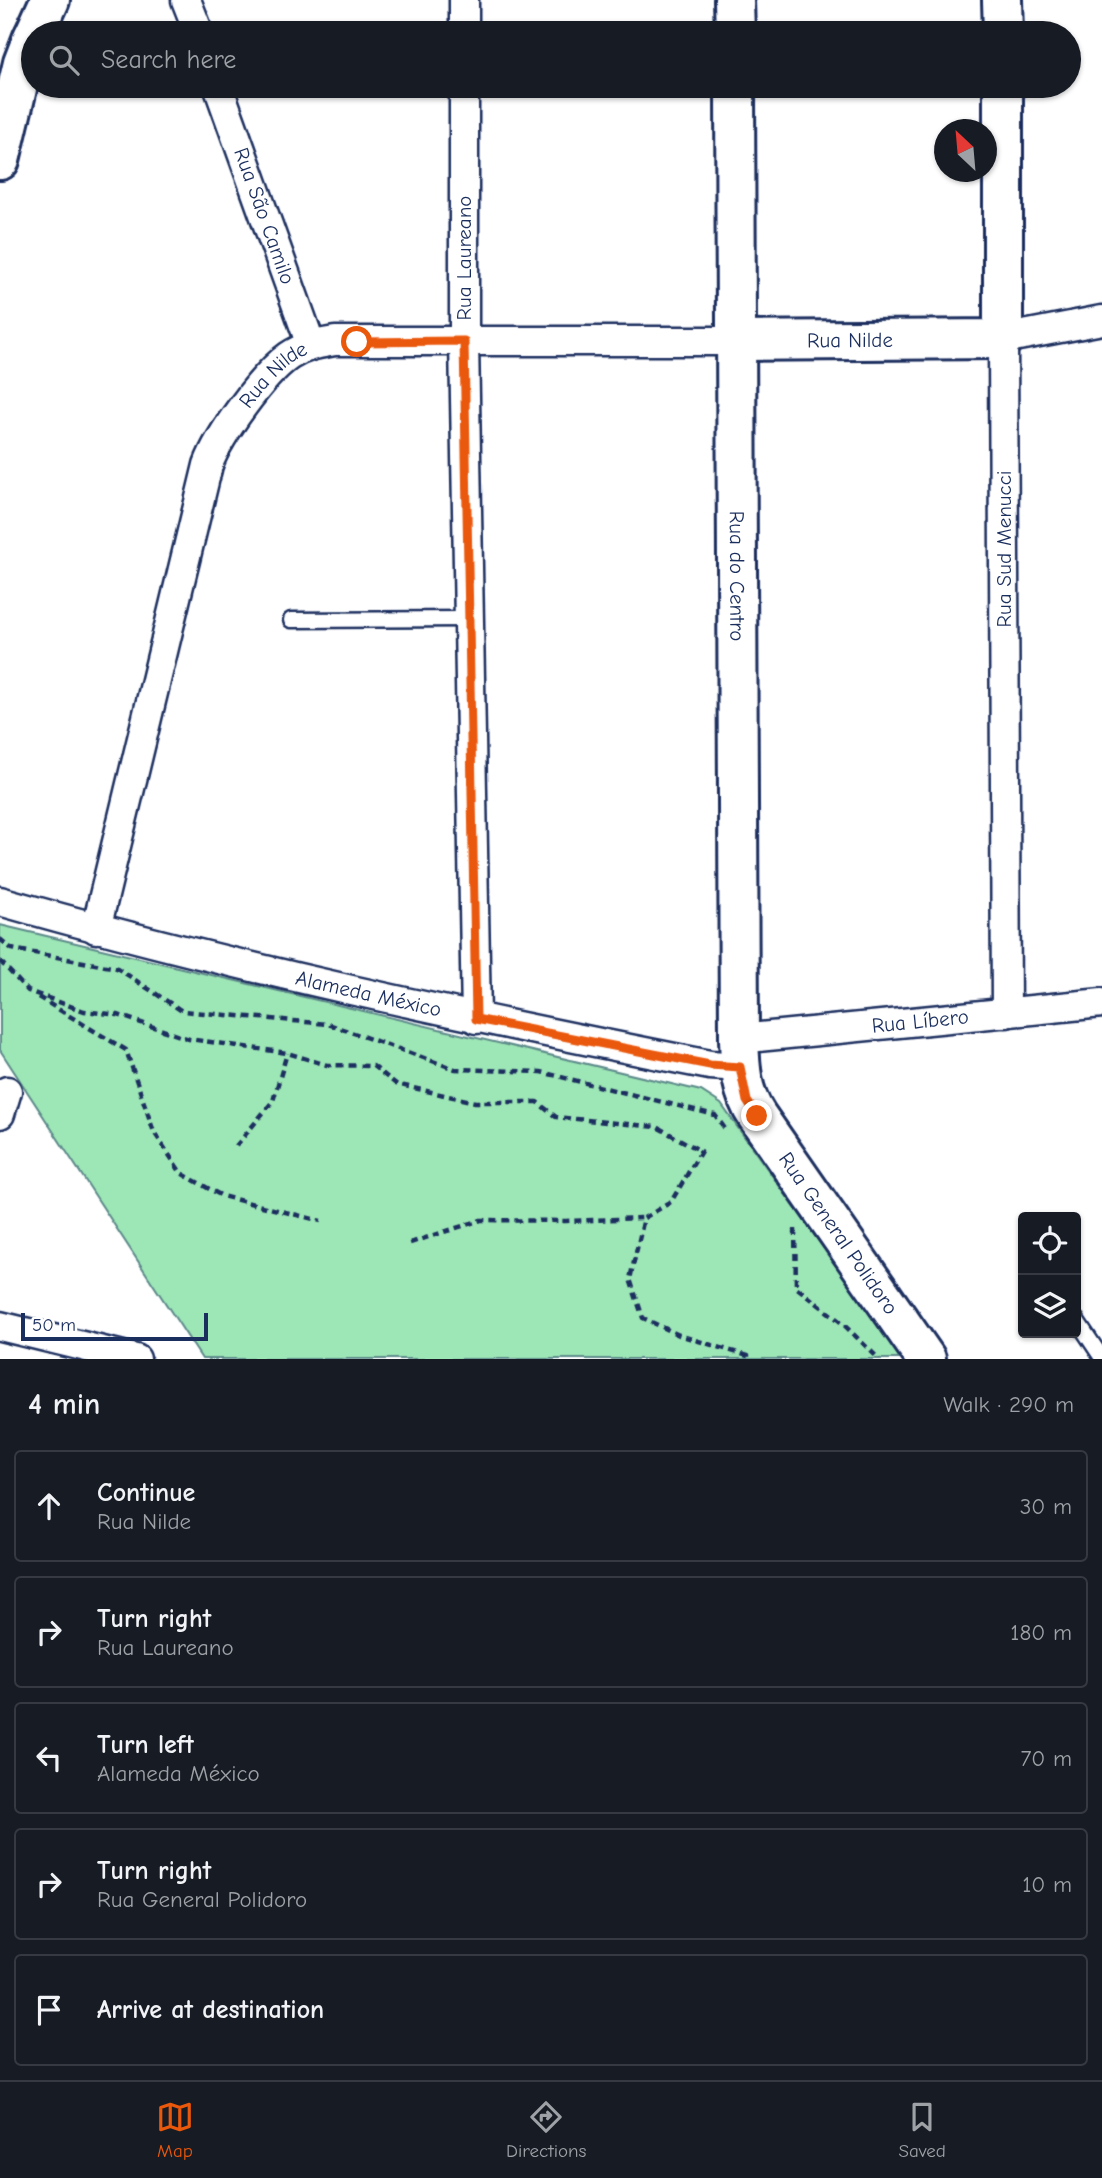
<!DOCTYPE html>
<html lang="en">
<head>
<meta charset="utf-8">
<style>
  body { margin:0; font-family:"Comic Neue",sans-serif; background:#20242c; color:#f1f3f6 }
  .controls { position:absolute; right:21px; bottom:21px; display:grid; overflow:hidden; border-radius:7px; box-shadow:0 2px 5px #0004 }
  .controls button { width:63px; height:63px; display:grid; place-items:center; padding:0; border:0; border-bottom:2px solid #363941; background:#171b24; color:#f1f3f6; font:35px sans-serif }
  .compass { position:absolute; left:934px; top:119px; width:63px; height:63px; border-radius:50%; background:#171b24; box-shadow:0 2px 5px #0004; rotate:334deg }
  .scale { position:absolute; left:21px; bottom:18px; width:187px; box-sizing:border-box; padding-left:7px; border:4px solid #1b2f5e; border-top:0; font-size:19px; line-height:24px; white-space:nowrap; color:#1b2f5e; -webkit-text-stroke:5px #fff; paint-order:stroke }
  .stop { position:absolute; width:21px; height:21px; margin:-16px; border:5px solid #ea580c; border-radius:50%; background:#fff }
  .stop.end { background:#ea580c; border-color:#fff; box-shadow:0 2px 7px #0008 }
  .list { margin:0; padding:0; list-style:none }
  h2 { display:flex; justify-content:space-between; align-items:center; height:91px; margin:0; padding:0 28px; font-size:30px }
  h2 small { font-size:23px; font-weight:400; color:#9ea1a6 }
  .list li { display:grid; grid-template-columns:46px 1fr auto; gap:21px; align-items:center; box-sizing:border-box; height:112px; margin:0 14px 14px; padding:0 14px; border:2px solid #363941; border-radius:7px }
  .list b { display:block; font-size:26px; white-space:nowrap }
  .list p { margin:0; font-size:23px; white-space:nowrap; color:#9ea1a6 }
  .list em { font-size:23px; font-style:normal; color:#9ea1a6 }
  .icon { flex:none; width:38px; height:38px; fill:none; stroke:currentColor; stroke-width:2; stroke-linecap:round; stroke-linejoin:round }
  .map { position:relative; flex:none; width:1102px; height:1359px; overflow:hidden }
  .search { position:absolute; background:#171b24; box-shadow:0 2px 5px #0004; left:21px; right:21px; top:21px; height:77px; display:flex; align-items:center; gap:18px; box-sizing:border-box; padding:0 24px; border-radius:38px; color:#9ea1a6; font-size:26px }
  .sheet { height:721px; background:#171b24 }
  nav { display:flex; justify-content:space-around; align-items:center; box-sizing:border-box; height:98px; border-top:2px solid #363941; background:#171b24; font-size:19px; color:#9ea1a6 }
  nav a { display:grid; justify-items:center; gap:4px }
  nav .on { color:#ea580c }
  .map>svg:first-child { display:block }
  .green { fill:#9de6b5; stroke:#5c8a8a; stroke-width:2 }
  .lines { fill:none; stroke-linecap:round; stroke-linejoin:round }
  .lane-casing { stroke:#1b2f5e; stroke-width:19 }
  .street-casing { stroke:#1b2f5e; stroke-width:33 }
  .secondary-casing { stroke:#1b2f5e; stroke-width:44 }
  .path { stroke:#1b2f5e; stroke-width:4.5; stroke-dasharray:7 5; stroke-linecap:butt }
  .lane { stroke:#fff; stroke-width:14 }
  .street { stroke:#fff; stroke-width:28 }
  .secondary { stroke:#fff; stroke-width:38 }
  .route { stroke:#ea580c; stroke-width:9 }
  .labels { text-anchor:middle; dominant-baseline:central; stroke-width:6; stroke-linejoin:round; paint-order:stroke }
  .street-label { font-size:21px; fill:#1b2f5e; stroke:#fff }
</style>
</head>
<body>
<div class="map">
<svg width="1102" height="1359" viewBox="0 0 1102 1359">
  <rect width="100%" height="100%" fill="#fff"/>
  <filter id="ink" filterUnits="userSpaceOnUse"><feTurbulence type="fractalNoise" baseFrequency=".0143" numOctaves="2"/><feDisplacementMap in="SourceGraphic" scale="14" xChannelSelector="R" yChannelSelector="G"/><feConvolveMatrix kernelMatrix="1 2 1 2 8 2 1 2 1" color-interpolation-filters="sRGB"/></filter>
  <g filter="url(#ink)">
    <path class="green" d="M0 925 701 1091 721 1104 903 1359H202L0 1050Z"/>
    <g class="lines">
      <g class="lane-casing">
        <g id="lane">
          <path d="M291 620 469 619"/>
          <path d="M1076 1319 1102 1358"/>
        </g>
      </g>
      <g class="street-casing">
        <g id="street">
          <path d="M186 0 199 33"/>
          <path d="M464 0V33"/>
          <path id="s1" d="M218 86 311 345"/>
          <path d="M464 86V341L476 1019"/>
          <path id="s2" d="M0 901C234 968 472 1018 710 1065L740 1067"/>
          <path id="s3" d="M96 929 208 465C219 435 263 374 289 356 304 346 318 344 335 341H736"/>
          <path d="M1006 1013 1003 339 1102 320"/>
          <path id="s4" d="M739 1039 1102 1003"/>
          <path d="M0 1114 7 1091"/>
          <path d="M0 1326 136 1359"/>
        </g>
      </g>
      <g class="secondary-casing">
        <g id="secondary">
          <path d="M734 0 735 33"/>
          <path d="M1002 0 1003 33"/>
          <path d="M35 33 50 0"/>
          <path id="s5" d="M735 86 739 1039C740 1067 741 1092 757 1116L926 1359"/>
          <path d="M0 160 23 63 33 37"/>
          <path id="s6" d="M736 341 1003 339V86"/>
        </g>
      </g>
      <g class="path">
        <path d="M0 939 12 949 117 968 182 1011 328 1024 455 1069 541 1072 715 1115 726 1130"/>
        <path d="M0 961 28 991 84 1011 118 1015 189 1039 287 1053 327 1065 373 1066 396 1084 475 1102H537L556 1117 657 1127 701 1151 671 1202 644 1218 630 1279 643 1318 679 1335 748 1356 747 1359"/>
        <path d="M38 997 126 1050 154 1132 181 1173 222 1196 321 1221"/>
        <path d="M236 1146 273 1101 287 1053"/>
        <path d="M795 1229 796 1287 842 1323 879 1359"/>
        <path d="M410 1243 481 1220 566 1221 644 1218"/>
      </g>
      <use href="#lane" class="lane"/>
      <use href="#street" class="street"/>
      <use href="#secondary" class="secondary"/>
    </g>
  </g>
  <g class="lines" filter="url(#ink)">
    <path class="route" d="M357 342 464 341 476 1019 710 1065 740 1067 747 1101 757 1116"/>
  </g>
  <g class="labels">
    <g class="street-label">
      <text stroke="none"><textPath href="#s1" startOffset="138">Rua São Camilo</textPath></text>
      <text transform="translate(464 258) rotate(-90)">Rua Laureano</text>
      <text stroke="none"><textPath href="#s6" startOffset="114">Rua Nilde</textPath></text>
      <text stroke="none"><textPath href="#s3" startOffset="590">Rua Nilde</textPath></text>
      <text transform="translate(1004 549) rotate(-90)">Rua Sud Menucci</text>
      <text stroke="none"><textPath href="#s5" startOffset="490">Rua do Centro</textPath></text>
      <text stroke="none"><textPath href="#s2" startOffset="380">Alameda México</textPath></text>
      <text stroke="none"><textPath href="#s4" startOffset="182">Rua Líbero</textPath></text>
      <text stroke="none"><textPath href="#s5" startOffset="1176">Rua General Polidoro</textPath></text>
    </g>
  </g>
</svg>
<div class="controls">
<button><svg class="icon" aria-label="locate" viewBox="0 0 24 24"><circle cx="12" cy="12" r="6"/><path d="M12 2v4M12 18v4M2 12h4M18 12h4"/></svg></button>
<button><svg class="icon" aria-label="layers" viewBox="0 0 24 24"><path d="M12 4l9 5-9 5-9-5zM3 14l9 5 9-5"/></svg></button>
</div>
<svg class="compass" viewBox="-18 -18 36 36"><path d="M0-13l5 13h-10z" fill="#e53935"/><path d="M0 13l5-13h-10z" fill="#9ea1a6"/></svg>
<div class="scale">50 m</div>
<div class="stop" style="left:357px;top:342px"></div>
<div class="stop end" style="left:757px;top:1116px"></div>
<div class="search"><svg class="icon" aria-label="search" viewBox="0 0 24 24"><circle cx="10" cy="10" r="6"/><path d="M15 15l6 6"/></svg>Search here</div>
</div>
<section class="sheet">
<h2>4 min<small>Walk · 290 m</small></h2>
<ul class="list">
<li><svg class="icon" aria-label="ahead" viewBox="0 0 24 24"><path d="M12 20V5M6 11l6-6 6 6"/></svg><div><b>Continue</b><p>Rua Nilde</p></div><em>30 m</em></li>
<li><svg class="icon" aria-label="right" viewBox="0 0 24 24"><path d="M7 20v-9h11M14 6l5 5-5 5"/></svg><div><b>Turn right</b><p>Rua Laureano</p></div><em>180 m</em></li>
<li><svg class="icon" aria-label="left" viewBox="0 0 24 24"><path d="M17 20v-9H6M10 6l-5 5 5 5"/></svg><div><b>Turn left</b><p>Alameda México</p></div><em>70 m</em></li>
<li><svg class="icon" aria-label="right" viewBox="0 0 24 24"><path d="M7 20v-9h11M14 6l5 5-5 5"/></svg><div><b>Turn right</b><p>Rua General Polidoro</p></div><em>10 m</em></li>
<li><svg class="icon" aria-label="arrive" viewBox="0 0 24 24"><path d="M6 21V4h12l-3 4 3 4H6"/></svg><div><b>Arrive at destination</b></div></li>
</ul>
</section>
<nav>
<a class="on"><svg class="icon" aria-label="map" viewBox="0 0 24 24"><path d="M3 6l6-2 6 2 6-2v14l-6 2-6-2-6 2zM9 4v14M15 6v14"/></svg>Map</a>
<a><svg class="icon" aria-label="directions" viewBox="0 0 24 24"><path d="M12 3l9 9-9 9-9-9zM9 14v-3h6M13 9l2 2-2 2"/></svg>Directions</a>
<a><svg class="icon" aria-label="saved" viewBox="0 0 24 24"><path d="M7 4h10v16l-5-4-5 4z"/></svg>Saved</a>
</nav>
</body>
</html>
